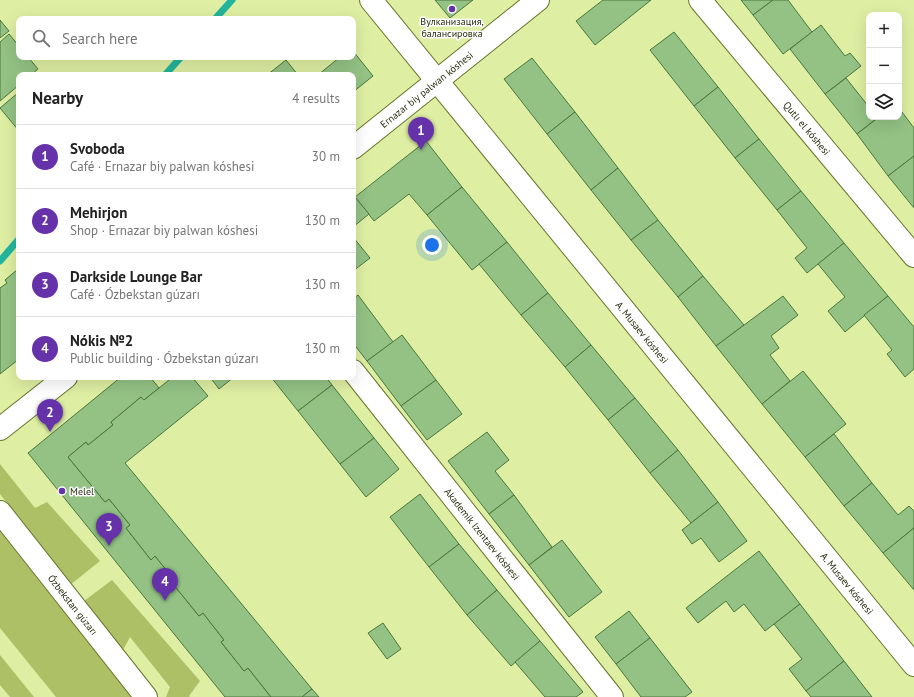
<!DOCTYPE html>
<html lang="en">
<head>
<meta charset="utf-8">
<style>
  body { margin:0; font-family:"PT Sans",sans-serif; background:#f6f6f6; color:#222 }
  .controls { position:absolute; right:12px; top:12px; display:grid; overflow:hidden; border-radius:8px; box-shadow:0 4px 16px #0002 }
  .controls button { width:36px; height:36px; display:grid; place-items:center; padding:0; border:0; border-bottom:1px solid #e0e0e0; background:#fff; color:#222; font:20px sans-serif }
  .you { position:absolute; left:432px; top:245px; width:14px; height:14px; margin:-10px; border:3px solid #fff; border-radius:50%; background:#1a73e8; box-shadow:0 0 0 6px #1a73e833 }
  .badge { display:grid; place-items:center; width:26px; height:26px; border-radius:50%; background:#6532a9; color:#fff; font-size:13px; font-weight:700 }
  .pin { position:absolute; translate:-50% -33px; filter:drop-shadow(0 1px 2px #0008) }
  .pin::after { content:''; position:absolute; top:21px; width:14px; height:12px; background:inherit; clip-path:polygon(0 0,100% 0,50% 100%) }
  .list { margin:0; padding:0; list-style:none }
  h2 { display:flex; justify-content:space-between; align-items:center; height:52px; margin:0; padding:0 16px; font-size:17px }
  h2 small { font-size:13px; font-weight:400; color:#767676 }
  .list li { display:grid; grid-template-columns:26px 1fr auto; gap:12px; align-items:center; box-sizing:border-box; height:64px; padding:0 16px; border-top:1px solid #e0e0e0 }
  .list b { display:block; font-size:15px; white-space:nowrap }
  .list p { margin:0; font-size:13px; white-space:nowrap; color:#767676 }
  .list em { font-size:13px; font-style:normal; color:#767676 }
  .icon { flex:none; width:22px; height:22px; fill:none; stroke:currentColor; stroke-width:2; stroke-linecap:round; stroke-linejoin:round }
  .map { position:relative; flex:none; width:914px; height:697px; overflow:hidden }
  .search { position:absolute; background:#fff; box-shadow:0 4px 16px #0002; left:16px; top:16px; width:340px; height:44px; display:flex; align-items:center; gap:10px; box-sizing:border-box; padding:0 14px; border-radius:8px; color:#767676; font-size:15px }
  .panel { position:absolute; background:#fff; box-shadow:0 4px 16px #0002; left:16px; top:72px; width:340px; height:308px; border-radius:8px }
  .map>svg:first-child { display:block }
  .green { fill:#aec066 }
  .lines { fill:none; stroke-linecap:round; stroke-linejoin:round }
  .stream { stroke:#23b59d; stroke-width:7 }
  .building { fill:#93c284; stroke:#4b773d }
  .street-casing { stroke:#68752c; stroke-width:24 }
  .secondary-casing { stroke:#68752c; stroke-width:24 }
  .street { stroke:#fff; stroke-width:22 }
  .secondary { stroke:#fff; stroke-width:22 }
  .poi-dot { fill:#6532a9; stroke:#fff; stroke-width:1.5 }
  .labels { text-anchor:middle; dominant-baseline:central; stroke-width:3; stroke-linejoin:round; paint-order:stroke }
  .poi-label { font-size:10px; fill:#262c0d; stroke:#fff }
  .street-label { font-size:10px; fill:#262c0d; stroke:#fff }
</style>
</head>
<body>
<div class="map">
<svg width="914" height="697" viewBox="0 0 914 697">
  <rect width="100%" height="100%" fill="#deeea2"/>
  <g class="green">
    <path d="M0 464 35 508 47 502 100 561 70 585 0 494Z"/>
    <path d="M0 528 136 697H56L0 628Z"/>
    <path d="M112 580 200 681 189 696 190 697H166L170 687 130 637 122 652 84 601Z"/>
    <path d="M0 655 34 697H10L0 685Z"/>
  </g>
  <g class="lines">
    <g class="stream">
      <path d="M215 19 232 0"/>
      <path d="M165 75 181 57"/>
      <path d="M0 261 19 239"/>
    </g>
  </g>
  <g class="building">
    <path d="M435 0H473L450 18Z"/>
    <path d="M603 0H651L595 45 576 21Z"/>
    <path d="M741 0H773L753 15Z"/>
    <path d="M773 0H788L812 32 783 54 753 15Z"/>
    <path d="M0 20 9 31 0 38Z"/>
    <path d="M821 25 845 56 850 53 861 66 825 94 790 49Z"/>
    <path d="M674 32 718 87 694 106 650 50Z"/>
    <path d="M9 34 19 46V57H28L38 69 31 75H19V85L0 101V42Z"/>
    <path d="M353 51 373 76 353 92V75H318L340 57H353Z"/>
    <path d="M532 58 575 112 547 134 504 79Z"/>
    <path d="M286 60 298 75H267Z"/>
    <path d="M846 78 869 107V117L877 118 857 134 825 94Z"/>
    <path d="M718 87 759 139 735 158 694 106Z"/>
    <path d="M19 92V131L0 108Z"/>
    <path d="M899 108 914 128V156L888 176 857 134 879 117H899Z"/>
    <path d="M575 112 618 168 591 190 547 134Z"/>
    <path d="M759 139 801 191 777 210 735 158Z"/>
    <path d="M426 141 462 187 427 215 409 194 374 221 355 197Z"/>
    <path d="M914 156V208L888 176Z"/>
    <path d="M618 168 658 220 631 240 591 190Z"/>
    <path d="M462 187 507 242 472 270 427 215Z"/>
    <path d="M801 191 844 243 807 273 795 258 807 248 777 210Z"/>
    <path d="M355 197 369 214 353 227V199Z"/>
    <path d="M658 220 703 276 678 297 631 240Z"/>
    <path d="M353 237 370 258 353 271Z"/>
    <path d="M507 242 548 293 521 315 479 264Z"/>
    <path d="M844 243 888 296 845 332 828 311 845 297 818 264Z"/>
    <path d="M18 269 19 359 0 374V288L7 283 5 280Z"/>
    <path d="M703 276 744 325 716 346 678 297Z"/>
    <path d="M548 293 591 345 565 367 521 315Z"/>
    <path d="M358 295 393 342 367 361 353 343V299Z"/>
    <path d="M783 296 798 315 771 336 779 348 770 355 790 381 762 404 716 346Z"/>
    <path d="M888 296 914 327V369L905 377 887 354 892 350 864 315Z"/>
    <path d="M402 335 436 380 401 406 367 361Z"/>
    <path d="M591 345 635 398 608 420 565 367Z"/>
    <path d="M803 371 846 424 805 457 762 404Z"/>
    <path d="M121 377H150L159 388 144 400 141 397 111 422 113 425 88 445 86 442 68 457 105 502 109 499 130 525 126 528 151 560 155 556 176 582 173 584 199 616 203 613 224 640 221 642 244 671 248 668 271 697H225L28 453Z"/>
    <path d="M167 377H192L208 396 125 463 312 689 302 697H271L248 668 244 671 221 642 224 640 203 613 199 616 173 584 176 582 155 556 151 560 126 528 130 525 109 499 105 502 68 457 86 442 88 445 113 425 111 422 141 397 144 400 169 380Z"/>
    <path d="M210 377H234L219 389Z"/>
    <path d="M271 377H326L332 385 298 411Z"/>
    <path d="M436 380 462 414 427 440 401 406Z"/>
    <path d="M332 385 374 438 340 464 298 411Z"/>
    <path d="M635 398 678 450 650 473 608 420Z"/>
    <path d="M487 432 509 460 495 471 514 495 489 514 448 461Z"/>
    <path d="M834 434 872 483 844 506 805 457Z"/>
    <path d="M374 438 399 469 366 497 340 464Z"/>
    <path d="M678 450 718 502 691 523 650 473Z"/>
    <path d="M872 483 898 515 909 506 914 511V528L883 553 844 506Z"/>
    <path d="M420 494 459 544 429 567 390 517Z"/>
    <path d="M514 495 552 547 529 565 489 514Z"/>
    <path d="M718 502 747 541 719 562 701 538 692 544 682 530Z"/>
    <path d="M914 528V590L883 553Z"/>
    <path d="M562 540 602 592 569 617 529 565Z"/>
    <path d="M459 544 497 590 467 615 429 567Z"/>
    <path d="M759 551 800 604 765 631 744 604 734 612 726 601 698 623 686 608Z"/>
    <path d="M497 590 540 641 511 666 467 615Z"/>
    <path d="M800 604 844 661 806 691 789 669 802 659 774 624Z"/>
    <path d="M629 611 650 638 616 664 595 637Z"/>
    <path d="M383 623 401 649 387 659 368 633Z"/>
    <path d="M650 638 692 692 685 697H641L616 664Z"/>
    <path d="M540 641 583 692 576 697H545L515 662Z"/>
    <path d="M844 661 872 697H811L806 691Z"/>
    <path d="M312 689 319 697H302Z"/>
  </g>
  <g class="lines">
    <g class="street-casing">
      <g id="street">
        <path id="s1" d="M371 0 914 665"/>
        <path id="s2" d="M700 0 914 256"/>
        <path id="s3" d="M353 371 612 697"/>
        <path id="s4" d="M0 512 146 697"/>
      </g>
    </g>
    <g class="secondary-casing">
      <g id="secondary">
        <path id="s5" d="M353 148 538 0"/>
        <path d="M0 429 66 377"/>
      </g>
    </g>
    <use href="#street" class="street"/>
    <use href="#secondary" class="secondary"/>
  </g>
  <g class="poi-dot">
    <circle cx="452" cy="9" r="4"/>
    <circle cx="62" cy="491" r="4"/>
  </g>
  <g class="labels">
    <g class="poi-label">
      <text x="452" y="21">Вулканизация,<tspan x="452" dy="12">балансировка</tspan></text>
      <text x="70" y="491" text-anchor="start">Melel</text>
    </g>
    <g class="street-label">
      <text stroke="none"><textPath href="#s5" startOffset="94">Ernazar biy palwan kóshesi</textPath></text>
      <text stroke="none"><textPath href="#s2" startOffset="167">Qutlı el kóshesi</textPath></text>
      <text stroke="none"><textPath href="#s1" startOffset="429">A. Musaev kóshesi</textPath></text>
      <text stroke="none"><textPath href="#s3" startOffset="208">Akademik Izentaev kóshesi</textPath></text>
      <text stroke="none"><textPath href="#s1" startOffset="753">A. Musaev kóshesi</textPath></text>
      <text stroke="none"><textPath href="#s4" startOffset="118">Ózbekstan gúzarı</textPath></text>
    </g>
  </g>
</svg>
<div class="controls">
<button>+</button>
<button>−</button>
<button><svg class="icon" aria-label="layers" viewBox="0 0 24 24"><path d="M12 4l9 5-9 5-9-5zM3 14l9 5 9-5"/></svg></button>
</div>
<div class="you"></div>
<div class="pin badge" style="left:421px;top:150px">1</div>
<div class="pin badge" style="left:50px;top:432px">2</div>
<div class="pin badge" style="left:109px;top:546px">3</div>
<div class="pin badge" style="left:165px;top:601px">4</div>
<div class="search"><svg class="icon" aria-label="search" viewBox="0 0 24 24"><circle cx="10" cy="10" r="6"/><path d="M15 15l6 6"/></svg>Search here</div>
<section class="panel">
<h2>Nearby<small>4 results</small></h2>
<ul class="list">
<li><span class="badge">1</span><div><b>Svoboda</b><p>Café · Ernazar biy palwan kóshesi</p></div><em>30 m</em></li>
<li><span class="badge">2</span><div><b>Mehirjon</b><p>Shop · Ernazar biy palwan kóshesi</p></div><em>130 m</em></li>
<li><span class="badge">3</span><div><b>Darkside Lounge Bar</b><p>Café · Ózbekstan gúzarı</p></div><em>130 m</em></li>
<li><span class="badge">4</span><div><b>Nókis №2</b><p>Public building · Ózbekstan gúzarı</p></div><em>130 m</em></li>
</ul>
</section>
</div>
</body>
</html>
